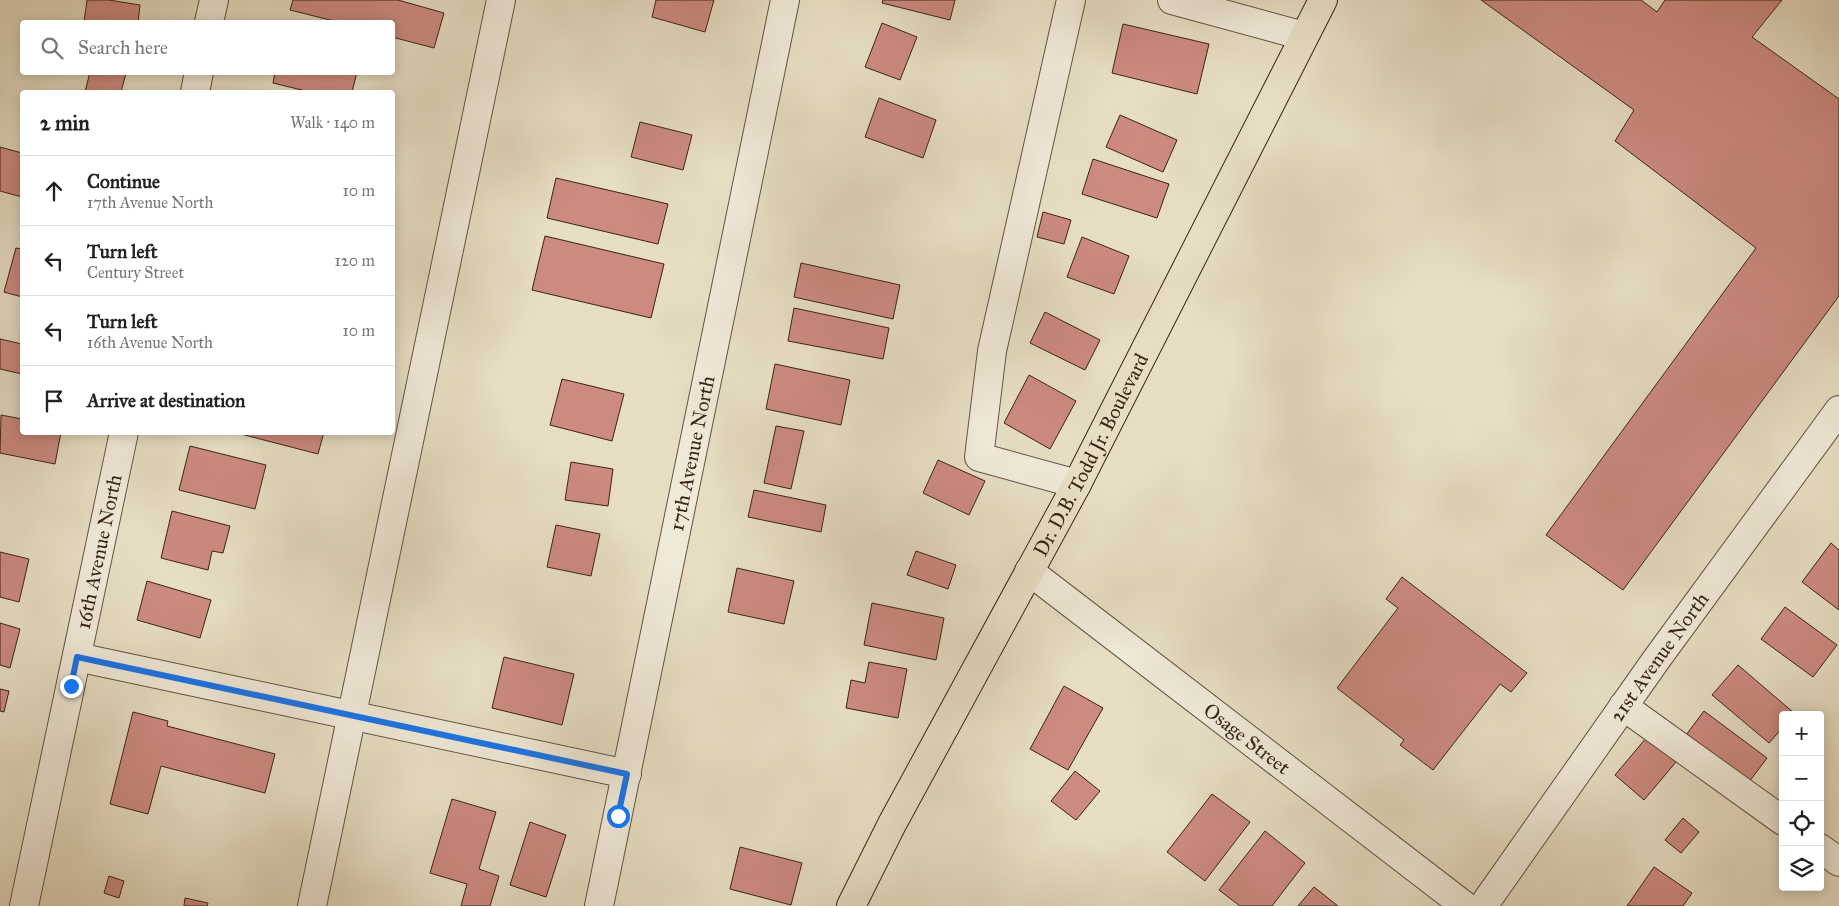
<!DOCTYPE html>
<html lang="en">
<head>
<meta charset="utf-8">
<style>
  body { margin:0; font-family:"IM FELL Great Primer",serif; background:#f6f6f6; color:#222 }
  .controls { position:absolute; right:15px; bottom:15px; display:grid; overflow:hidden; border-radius:5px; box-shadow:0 2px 12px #0003 }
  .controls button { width:45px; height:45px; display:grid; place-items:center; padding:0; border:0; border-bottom:1px solid #e0e0e0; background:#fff; color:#222; font:25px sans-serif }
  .stop { position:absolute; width:15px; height:15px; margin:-11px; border:4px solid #1a73e8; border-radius:50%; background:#fff }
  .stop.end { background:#1a73e8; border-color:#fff; box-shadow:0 1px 5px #0008 }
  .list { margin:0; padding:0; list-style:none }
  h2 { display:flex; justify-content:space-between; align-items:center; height:65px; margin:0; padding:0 20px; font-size:21px }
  h2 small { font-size:16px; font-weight:400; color:#767676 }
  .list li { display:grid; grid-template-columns:32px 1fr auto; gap:15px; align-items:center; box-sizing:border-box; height:70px; padding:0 20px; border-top:1px solid #e0e0e0 }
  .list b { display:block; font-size:19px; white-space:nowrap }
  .list p { margin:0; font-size:16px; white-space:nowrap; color:#767676 }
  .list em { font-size:16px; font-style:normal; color:#767676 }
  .icon { flex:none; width:28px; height:28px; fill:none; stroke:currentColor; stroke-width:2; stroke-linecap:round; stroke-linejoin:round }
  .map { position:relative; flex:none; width:1839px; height:906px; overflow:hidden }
  .search { position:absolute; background:#fff; box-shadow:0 2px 12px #0003; left:20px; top:20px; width:375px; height:55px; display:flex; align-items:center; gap:12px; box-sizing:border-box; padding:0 18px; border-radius:5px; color:#767676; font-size:19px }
  .panel { position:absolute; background:#fff; box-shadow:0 2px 12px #0003; left:20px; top:90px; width:375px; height:345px; border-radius:5px }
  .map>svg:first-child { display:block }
  .building { fill:#cc8a80; stroke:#3a2416 }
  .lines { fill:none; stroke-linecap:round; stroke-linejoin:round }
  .minor-casing { stroke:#655241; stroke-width:30 }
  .major-casing { stroke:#3a2416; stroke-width:30 }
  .minor { stroke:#efe9d8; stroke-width:28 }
  .major { stroke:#e6ddc3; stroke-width:28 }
  .route { stroke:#1a73e8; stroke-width:6 }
  .labels { text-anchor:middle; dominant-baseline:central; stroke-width:4; stroke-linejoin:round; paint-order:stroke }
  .street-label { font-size:20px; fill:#3a2416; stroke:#efe9d8 }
</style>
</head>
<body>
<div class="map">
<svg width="1839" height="906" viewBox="0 0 1839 906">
  <rect width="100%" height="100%" fill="#e6ddc3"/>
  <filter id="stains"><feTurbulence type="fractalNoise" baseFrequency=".004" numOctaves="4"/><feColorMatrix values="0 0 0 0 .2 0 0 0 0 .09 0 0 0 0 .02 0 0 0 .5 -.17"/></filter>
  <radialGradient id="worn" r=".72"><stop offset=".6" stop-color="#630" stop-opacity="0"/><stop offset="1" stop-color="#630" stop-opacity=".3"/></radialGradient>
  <g class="building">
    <path d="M87 0H109L140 5 138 22H84Z"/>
    <path d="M293 0H398L444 13 434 48 392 37V22H338L290 10Z"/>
    <path d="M656 0H714L705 32 652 17Z"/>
    <path d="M883 0H955L950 20 882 3Z"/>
    <path d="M1481 0H1641L1657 12 1665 0H1782L1752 37 1839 99V296L1623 590 1546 535 1756 248 1615 141 1634 110Z"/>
    <path d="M882 23 917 37 900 80 865 67Z"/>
    <path d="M1123 24 1209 44 1197 94 1112 73Z"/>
    <path d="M90 72 126 73 121 92H85Z"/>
    <path d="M275 72H357L352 92H310L273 83Z"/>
    <path d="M879 98 936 120 923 158 865 137Z"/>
    <path d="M1120 115 1177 140 1163 172 1106 147Z"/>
    <path d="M640 122 692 135 683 170 631 157Z"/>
    <path d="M0 147 22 153V197L0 191Z"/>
    <path d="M1093 159 1169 184 1157 218 1082 194Z"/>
    <path d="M556 178 668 204 658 244 547 218Z"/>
    <path d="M1043 212 1071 220 1064 244 1037 237Z"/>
    <path d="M545 236 664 264 651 318 532 290Z"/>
    <path d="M1082 237 1129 256 1114 294 1067 277Z"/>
    <path d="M16 248 22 249V297L4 292Z"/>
    <path d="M801 263 900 285 893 319 794 297Z"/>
    <path d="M794 308 889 328 883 359 788 341Z"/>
    <path d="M1045 312 1100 340 1085 370 1030 343Z"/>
    <path d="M0 339 22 344V374L0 369Z"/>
    <path d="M775 364 850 380 841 425 766 409Z"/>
    <path d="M1029 375 1076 401 1050 449 1004 423Z"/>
    <path d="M562 379 624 394 612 441 550 425Z"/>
    <path d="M1 415 22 419V432H61L55 464 0 453Z"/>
    <path d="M776 426 804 431 791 489 764 483Z"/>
    <path d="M233 432H324L318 454Z"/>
    <path d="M190 446 266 465 255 509 179 490Z"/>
    <path d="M938 460 985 481 969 515 923 493Z"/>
    <path d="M571 462 613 469 608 506 565 500Z"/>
    <path d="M754 490 826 505 821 532 748 517Z"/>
    <path d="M172 511 230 526 223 553 212 551 208 570 161 558Z"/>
    <path d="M556 525 600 534 591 576 547 567Z"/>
    <path d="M1831 543 1839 550V610L1802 582Z"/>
    <path d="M916 551 956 565 948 589 907 575Z"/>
    <path d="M0 552 29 559 19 602 0 597Z"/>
    <path d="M737 568 794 581 784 624 728 612Z"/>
    <path d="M1402 577 1527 673 1511 692 1500 684 1433 770 1400 745 1404 740 1337 688 1398 608 1386 599Z"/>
    <path d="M147 581 211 600 200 638 137 620Z"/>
    <path d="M872 603 944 618 936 660 864 645Z"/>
    <path d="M1785 607 1837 645 1813 677 1761 639Z"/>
    <path d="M0 623 20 629 10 668 0 665Z"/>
    <path d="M504 657 574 674 562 725 492 708Z"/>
    <path d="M869 662 907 669 898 718 846 708 851 680 865 683Z"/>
    <path d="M1738 665 1794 713 1783 715V727L1769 743 1712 695Z"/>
    <path d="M1064 686 1103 708 1068 770 1030 749Z"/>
    <path d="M0 689 9 691 4 712 0 711Z"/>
    <path d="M1704 711 1767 758 1749 782 1686 735Z"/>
    <path d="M133 712 168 721 167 726 275 754 265 793 161 766 148 814 110 804Z"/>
    <path d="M1647 737 1676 762 1644 800 1615 775Z"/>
    <path d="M1075 771 1100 791 1076 820 1051 801Z"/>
    <path d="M1212 794 1250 822 1205 881 1167 852Z"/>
    <path d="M452 799 496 812 479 869 499 876 490 906H461L467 884 430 873Z"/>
    <path d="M1683 818 1699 832 1681 853 1665 840Z"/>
    <path d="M530 822 566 835 546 897 510 885Z"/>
    <path d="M1265 831 1305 863 1272 906H1240L1219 890Z"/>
    <path d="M740 847 802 863 791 905 730 889Z"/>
    <path d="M1654 867 1692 893 1683 906H1627Z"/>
    <path d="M109 876 124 881 119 898 104 893Z"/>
    <path d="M1314 887 1338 906H1298Z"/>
    <path d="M185 898 208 903 207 906H184Z"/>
  </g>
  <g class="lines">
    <g class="minor-casing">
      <g id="minor">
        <path d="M1071 0 992 351 979 457 1077 484"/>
        <path d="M1172 0 1304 36"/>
        <path d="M209 22 214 0"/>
        <path d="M195 92 199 72"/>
        <path id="s1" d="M1029 571 1465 906"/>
        <path d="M77 657 627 774"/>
        <path d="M1623 706 1783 821"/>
        <path d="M1820 848 1839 862"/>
        <path id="s2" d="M24 906 124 432"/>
        <path d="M312 906 501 0"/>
        <path id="s3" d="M599 906 785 0"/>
        <path id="s4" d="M1483 906 1656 660 1839 410"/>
      </g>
    </g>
    <g class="major-casing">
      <g id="major">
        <path id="s5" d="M851 906 892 824 1077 484 1323 0"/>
      </g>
    </g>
    <use href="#minor" class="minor"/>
    <use href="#major" class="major"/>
  </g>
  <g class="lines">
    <path class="route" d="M71 686 77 657 627 774 618 816"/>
  </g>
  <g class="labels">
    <g class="street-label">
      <text stroke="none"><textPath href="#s3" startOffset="462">17th Avenue North</textPath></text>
      <text stroke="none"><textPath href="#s5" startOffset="511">Dr. D.B. Todd Jr. Boulevard</textPath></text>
      <text stroke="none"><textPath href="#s2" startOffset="362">16th Avenue North</textPath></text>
      <text stroke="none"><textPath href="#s4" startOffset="305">21st Avenue North</textPath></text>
      <text stroke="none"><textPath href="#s1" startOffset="275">Osage Street</textPath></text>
    </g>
  </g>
  <rect width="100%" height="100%" filter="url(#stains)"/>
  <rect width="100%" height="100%" fill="url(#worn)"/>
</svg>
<div class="controls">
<button>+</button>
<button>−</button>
<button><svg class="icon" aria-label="locate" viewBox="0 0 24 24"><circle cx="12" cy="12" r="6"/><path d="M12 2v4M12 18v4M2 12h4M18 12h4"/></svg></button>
<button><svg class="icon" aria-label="layers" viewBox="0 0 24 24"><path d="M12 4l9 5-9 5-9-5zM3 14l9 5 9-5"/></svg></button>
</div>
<div class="stop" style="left:618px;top:816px"></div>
<div class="stop end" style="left:71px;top:686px"></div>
<div class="search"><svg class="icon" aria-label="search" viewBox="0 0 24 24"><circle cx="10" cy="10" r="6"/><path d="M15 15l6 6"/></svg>Search here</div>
<section class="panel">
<h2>2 min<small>Walk · 140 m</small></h2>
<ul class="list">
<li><svg class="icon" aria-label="ahead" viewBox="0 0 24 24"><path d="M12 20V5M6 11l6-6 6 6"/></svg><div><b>Continue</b><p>17th Avenue North</p></div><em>10 m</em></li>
<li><svg class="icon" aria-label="left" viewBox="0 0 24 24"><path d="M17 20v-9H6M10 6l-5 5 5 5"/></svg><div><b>Turn left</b><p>Century Street</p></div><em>120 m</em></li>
<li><svg class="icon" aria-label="left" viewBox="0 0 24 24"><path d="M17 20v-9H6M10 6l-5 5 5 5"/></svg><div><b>Turn left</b><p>16th Avenue North</p></div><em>10 m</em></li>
<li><svg class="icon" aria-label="arrive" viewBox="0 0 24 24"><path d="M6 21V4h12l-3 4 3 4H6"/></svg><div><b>Arrive at destination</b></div></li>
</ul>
</section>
</div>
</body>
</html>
